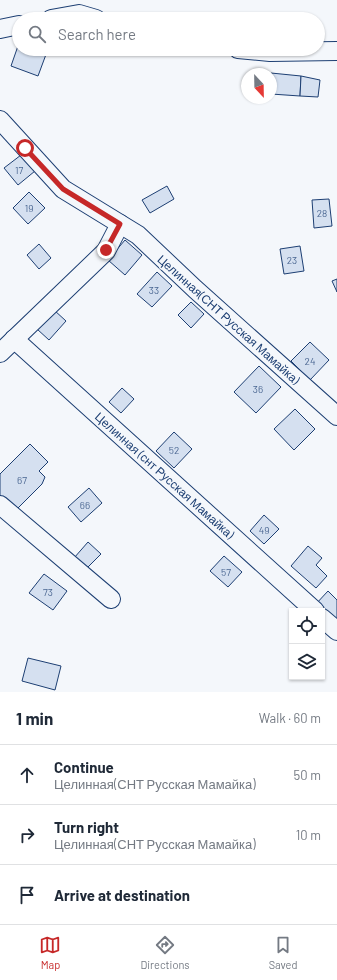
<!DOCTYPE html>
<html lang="en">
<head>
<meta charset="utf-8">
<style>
  body { margin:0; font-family:Barlow,sans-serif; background:#f2f2f3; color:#1f2937 }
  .controls { position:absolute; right:12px; bottom:12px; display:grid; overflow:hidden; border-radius:0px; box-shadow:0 1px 3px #0004 }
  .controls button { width:36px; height:36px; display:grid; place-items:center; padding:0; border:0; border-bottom:1px solid #e0e1e3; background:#fff; color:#1f2937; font:20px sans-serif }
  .compass { position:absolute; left:241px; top:68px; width:36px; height:36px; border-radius:50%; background:#fff; box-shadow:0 1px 3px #0004; rotate:158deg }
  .stop { position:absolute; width:12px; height:12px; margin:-9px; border:3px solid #c62828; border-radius:50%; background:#fff }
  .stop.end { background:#c62828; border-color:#fff; box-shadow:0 1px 4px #0008 }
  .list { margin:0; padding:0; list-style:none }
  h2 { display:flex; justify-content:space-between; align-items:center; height:52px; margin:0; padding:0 16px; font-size:17px }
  h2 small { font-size:13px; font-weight:400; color:#747a83 }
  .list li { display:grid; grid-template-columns:26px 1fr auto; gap:12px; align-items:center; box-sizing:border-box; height:60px; padding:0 16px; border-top:1px solid #e0e1e3 }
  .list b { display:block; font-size:15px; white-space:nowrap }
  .list p { margin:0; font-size:13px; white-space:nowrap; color:#747a83 }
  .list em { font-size:13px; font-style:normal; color:#747a83 }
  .icon { flex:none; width:22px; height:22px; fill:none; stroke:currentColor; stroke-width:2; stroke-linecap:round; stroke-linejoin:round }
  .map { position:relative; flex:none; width:337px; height:692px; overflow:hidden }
  .search { position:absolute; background:#fff; box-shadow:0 1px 3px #0004; left:12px; right:12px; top:12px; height:44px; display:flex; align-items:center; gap:10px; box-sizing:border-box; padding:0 14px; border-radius:22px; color:#747a83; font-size:15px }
  .sheet { height:232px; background:#fff }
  nav { display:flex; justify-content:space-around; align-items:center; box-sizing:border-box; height:56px; border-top:1px solid #e0e1e3; background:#fff; font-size:11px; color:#747a83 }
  nav a { display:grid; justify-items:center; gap:2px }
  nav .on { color:#c62828 }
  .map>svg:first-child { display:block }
  .building { fill:#d5e0f0; stroke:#1d3f73 }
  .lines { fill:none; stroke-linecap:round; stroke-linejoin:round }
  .minor-casing { stroke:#1d3f73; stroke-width:20 }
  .minor { stroke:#f4f7fb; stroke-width:18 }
  .route { stroke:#c62828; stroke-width:5 }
  .labels { text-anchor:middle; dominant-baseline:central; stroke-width:3; stroke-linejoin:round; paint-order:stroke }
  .number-label { font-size:10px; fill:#4b6792 }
  .street-label { font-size:12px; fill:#1d3f73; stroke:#f4f7fb }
</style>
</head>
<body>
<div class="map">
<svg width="337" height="692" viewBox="0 0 337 692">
  <rect width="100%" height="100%" fill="#f4f7fb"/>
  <g class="building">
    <path d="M19 43V49H48L38 76 11 66Z"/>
    <path d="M271 73 301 76 300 96 271 94Z"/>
    <path d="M301 76 320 80 318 97 300 96Z"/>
    <path d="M21 155 35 171 18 185 4 168Z"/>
    <path d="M167 186 174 199 150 213 142 200Z"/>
    <path d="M29 192 45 208 28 224 13 208Z"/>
    <path d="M329 199 332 226 314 228 312 200Z"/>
    <path d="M125 240 142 255 125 275 108 260Z"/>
    <path d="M39 244 51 258 39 269 27 255Z"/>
    <path d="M300 246 304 271 284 274 280 249Z"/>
    <path d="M157 272 172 286 152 307 137 294Z"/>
    <path d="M337 279V292L332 281Z"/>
    <path d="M191 302 204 314 191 328 178 315Z"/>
    <path d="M54 310 66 321 49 340 37 329Z"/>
    <path d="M310 342 329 360 310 380 291 361Z"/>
    <path d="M259 366 281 387 256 413 234 392Z"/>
    <path d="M122 388 134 399 121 413 109 402Z"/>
    <path d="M295 409 315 429 294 450 274 429Z"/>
    <path d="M174 432 192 449 174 468 156 451Z"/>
    <path d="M30 444 48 462 39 471 45 477 42 484 13 513 0 500V474Z"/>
    <path d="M89 488 102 503 81 522 68 507Z"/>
    <path d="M264 515 279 529 264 544 250 531Z"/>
    <path d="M88 542 101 554 86 569 74 558Z"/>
    <path d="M308 546 322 558 316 565 327 576 316 588 291 566Z"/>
    <path d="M224 556 242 572 228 587 210 571Z"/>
    <path d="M44 574 67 591 53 610 29 593Z"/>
    <path d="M328 591 337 600V621L315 605Z"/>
    <path d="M28 658 61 666 55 690 22 681Z"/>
  </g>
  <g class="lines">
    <g class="minor-casing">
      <g id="minor">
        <path d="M51 19 79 14 96 19"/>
        <path d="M0 29 19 25"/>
        <path d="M238 49 270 52 337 51"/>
        <path d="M0 120 63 189 138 235 195 289 337 416"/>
        <path d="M14 339 315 611"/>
        <path d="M0 353 106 251 120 224"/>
        <path d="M0 505 111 599"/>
        <path d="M322 618 337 631"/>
      </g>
    </g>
    <use href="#minor" class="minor"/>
  </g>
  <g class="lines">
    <path class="route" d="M25 148 63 189 120 224 106 250"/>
  </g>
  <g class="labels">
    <g class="number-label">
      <text x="19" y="170">17</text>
      <text x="29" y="208">19</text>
      <text x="322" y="213">28</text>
      <text x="292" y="260">23</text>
      <text x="154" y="290">33</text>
      <text x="310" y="361">24</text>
      <text x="258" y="389">36</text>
      <text x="174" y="450">52</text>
      <text x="22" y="480">67</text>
      <text x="85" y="505">66</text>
      <text x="264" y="530">49</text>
      <text x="226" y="572">57</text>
      <text x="48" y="592">73</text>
    </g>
    <g class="street-label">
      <text transform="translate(229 319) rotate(42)">Целинная(СНТ Русская Мамайка)</text>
      <text transform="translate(165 475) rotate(42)">Целинная (снт Русская Мамайка)</text>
    </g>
  </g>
</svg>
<div class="controls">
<button><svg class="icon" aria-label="locate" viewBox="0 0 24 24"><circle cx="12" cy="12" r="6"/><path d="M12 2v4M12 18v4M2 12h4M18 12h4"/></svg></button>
<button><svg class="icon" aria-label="layers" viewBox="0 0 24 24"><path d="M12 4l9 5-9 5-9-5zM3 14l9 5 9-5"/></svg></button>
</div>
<svg class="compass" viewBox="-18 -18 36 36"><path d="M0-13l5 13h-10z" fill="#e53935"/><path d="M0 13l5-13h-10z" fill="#747a83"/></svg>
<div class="stop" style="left:25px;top:148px"></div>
<div class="stop end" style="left:106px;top:250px"></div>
<div class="search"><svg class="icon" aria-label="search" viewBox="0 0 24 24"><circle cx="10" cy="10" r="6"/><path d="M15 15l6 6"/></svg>Search here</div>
</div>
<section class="sheet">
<h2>1 min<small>Walk · 60 m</small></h2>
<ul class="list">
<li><svg class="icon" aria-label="ahead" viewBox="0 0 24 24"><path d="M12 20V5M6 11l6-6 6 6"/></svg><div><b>Continue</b><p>Целинная(СНТ Русская Мамайка)</p></div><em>50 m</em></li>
<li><svg class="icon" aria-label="right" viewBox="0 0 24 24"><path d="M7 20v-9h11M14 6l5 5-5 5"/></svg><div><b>Turn right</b><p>Целинная(СНТ Русская Мамайка)</p></div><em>10 m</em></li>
<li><svg class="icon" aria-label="arrive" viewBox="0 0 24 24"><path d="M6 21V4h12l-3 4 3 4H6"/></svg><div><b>Arrive at destination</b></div></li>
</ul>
</section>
<nav>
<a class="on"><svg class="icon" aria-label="map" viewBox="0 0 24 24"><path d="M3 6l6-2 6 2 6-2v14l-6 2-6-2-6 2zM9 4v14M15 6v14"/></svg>Map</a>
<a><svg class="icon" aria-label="directions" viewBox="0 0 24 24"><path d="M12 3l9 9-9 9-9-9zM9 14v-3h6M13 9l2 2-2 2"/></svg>Directions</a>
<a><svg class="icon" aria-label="saved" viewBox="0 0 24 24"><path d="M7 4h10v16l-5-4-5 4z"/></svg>Saved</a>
</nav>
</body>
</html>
